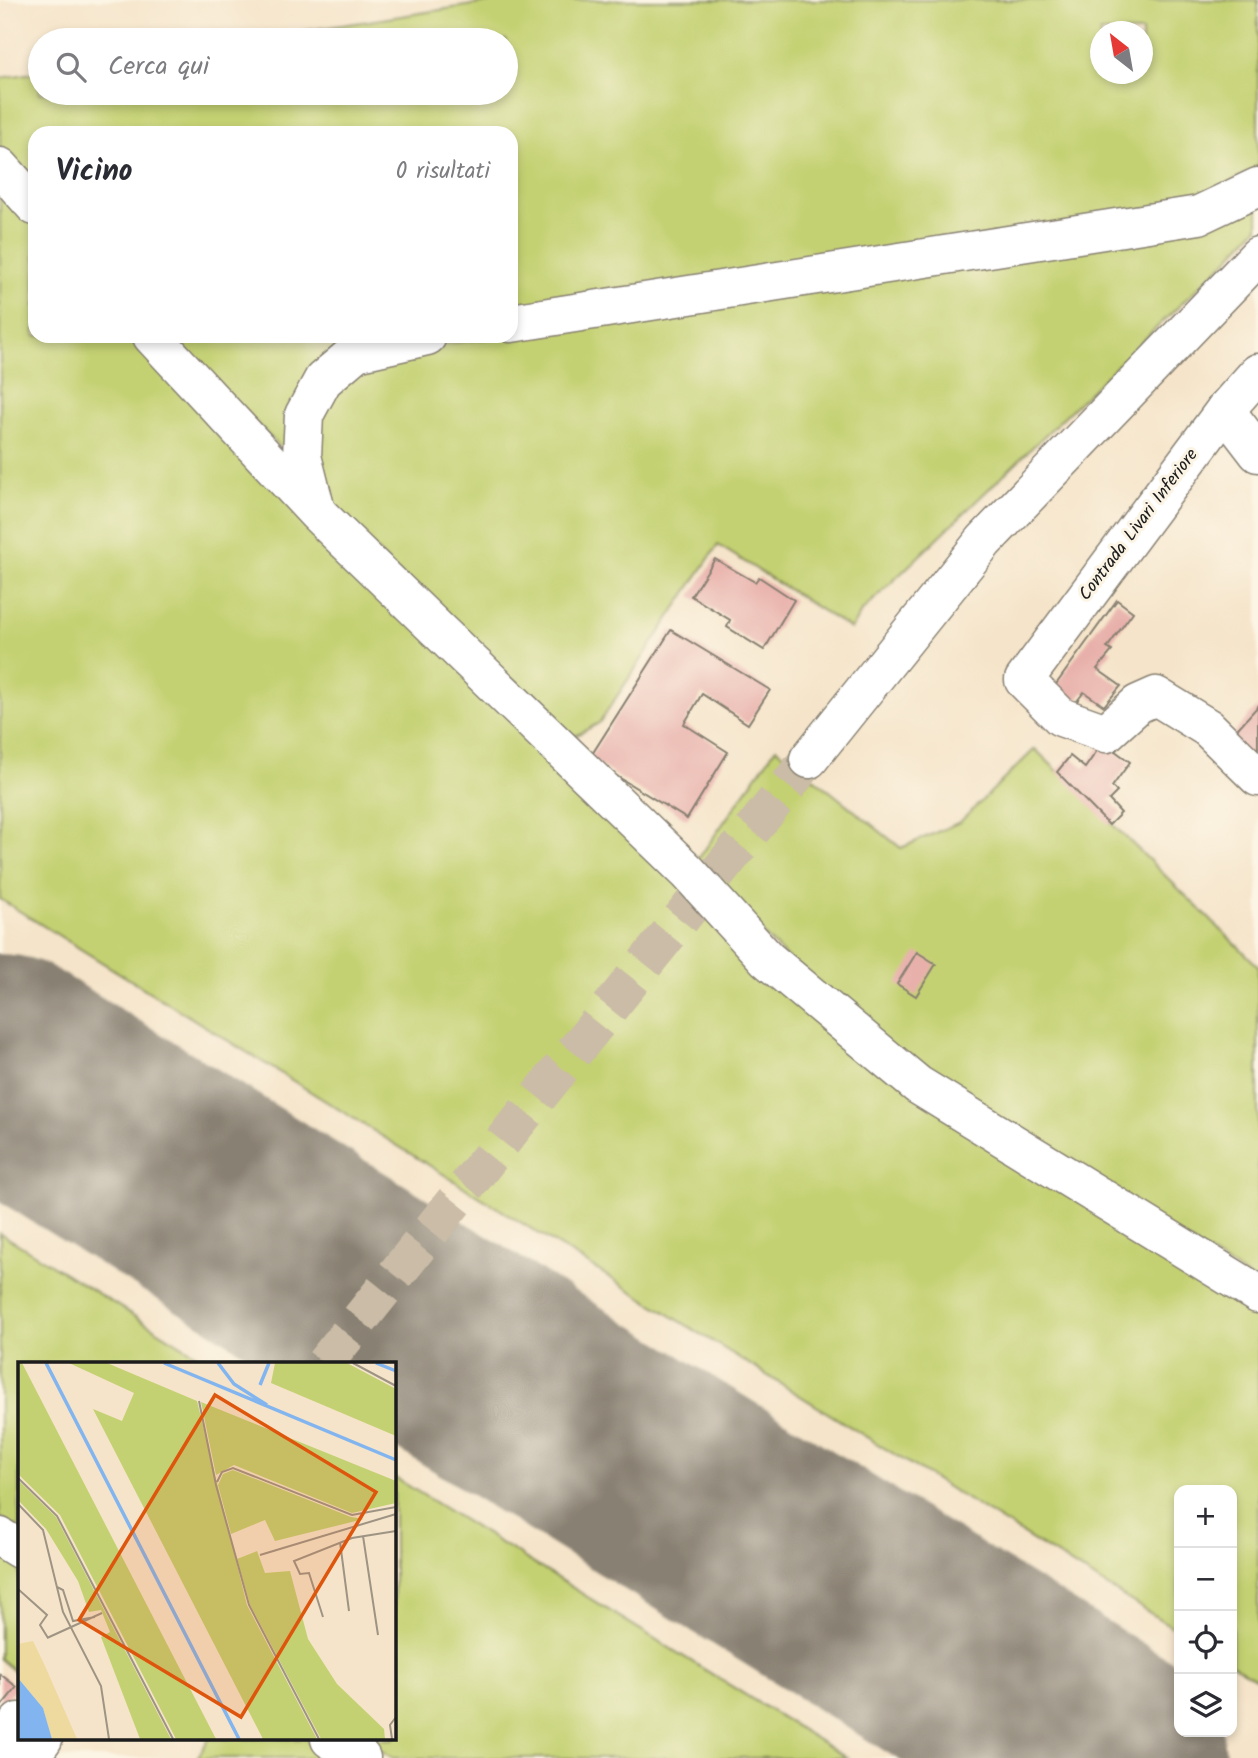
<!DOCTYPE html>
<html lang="it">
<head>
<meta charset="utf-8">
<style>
  body { margin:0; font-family:Kalam,sans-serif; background:#f7f7f7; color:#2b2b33 }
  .controls { position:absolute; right:21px; bottom:21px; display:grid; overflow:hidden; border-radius:14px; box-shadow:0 4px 10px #0003 }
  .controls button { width:63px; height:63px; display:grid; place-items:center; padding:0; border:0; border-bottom:2px solid #e1e1e2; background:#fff; color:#2b2b33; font:35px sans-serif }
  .compass { position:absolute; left:1090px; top:21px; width:63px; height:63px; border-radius:50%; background:#fff; box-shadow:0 4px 10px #0003; rotate:329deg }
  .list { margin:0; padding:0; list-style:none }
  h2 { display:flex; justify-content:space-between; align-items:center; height:91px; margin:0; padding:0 28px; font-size:30px }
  h2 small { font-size:23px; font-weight:400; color:#7c7c81 }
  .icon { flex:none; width:38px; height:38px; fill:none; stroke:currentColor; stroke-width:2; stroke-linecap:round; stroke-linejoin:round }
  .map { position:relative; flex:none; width:1258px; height:1758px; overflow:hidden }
  .search { position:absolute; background:#fff; box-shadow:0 4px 10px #0003; left:28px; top:28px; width:490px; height:77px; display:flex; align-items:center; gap:18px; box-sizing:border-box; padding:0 24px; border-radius:38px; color:#7c7c81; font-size:26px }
  .panel { position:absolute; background:#fff; box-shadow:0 4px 10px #0003; left:28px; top:126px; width:490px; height:217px; border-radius:21px }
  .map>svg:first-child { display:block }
  .green { fill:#c4d172; stroke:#707647; stroke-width:2; fill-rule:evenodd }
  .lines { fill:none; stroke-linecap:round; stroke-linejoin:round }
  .runway { stroke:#888072; stroke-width:228 }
  .building { fill:#e8b0aa }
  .minor-tunnel { stroke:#cabca6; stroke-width:38; stroke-dasharray:38 19; stroke-linecap:butt }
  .minor-casing { stroke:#888072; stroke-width:41 }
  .minor { stroke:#fff; stroke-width:38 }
  .labels { text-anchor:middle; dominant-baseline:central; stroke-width:6; stroke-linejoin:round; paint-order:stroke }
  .street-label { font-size:18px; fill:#1c1c1c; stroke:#fcf5e5 }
  .inset-river { fill:none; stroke:#82b5ef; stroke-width:3.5 }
  .inset-road { fill:none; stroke:#9e9484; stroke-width:2 }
  .view { fill:#de560d; fill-opacity:0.15; stroke:#de560d; stroke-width:3.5 }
  .inset-edge { fill:none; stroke:#1c1c1c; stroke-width:3.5 }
</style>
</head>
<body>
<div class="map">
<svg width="1258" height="1758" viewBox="0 0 1258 1758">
  <rect width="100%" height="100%" fill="#fcf5e5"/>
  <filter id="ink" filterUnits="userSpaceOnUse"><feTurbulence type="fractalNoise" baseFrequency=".0143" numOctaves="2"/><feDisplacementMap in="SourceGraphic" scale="14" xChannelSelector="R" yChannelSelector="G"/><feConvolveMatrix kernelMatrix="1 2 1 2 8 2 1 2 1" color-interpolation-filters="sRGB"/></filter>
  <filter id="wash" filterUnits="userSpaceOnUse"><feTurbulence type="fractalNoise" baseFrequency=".00686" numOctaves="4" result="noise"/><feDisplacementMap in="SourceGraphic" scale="28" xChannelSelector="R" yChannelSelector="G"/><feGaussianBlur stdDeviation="1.57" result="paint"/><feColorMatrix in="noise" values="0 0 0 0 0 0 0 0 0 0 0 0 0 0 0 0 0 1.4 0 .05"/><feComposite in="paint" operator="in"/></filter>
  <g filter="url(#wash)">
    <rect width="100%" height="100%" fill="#f5e4c9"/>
    <g class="green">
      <path d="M505 0H1258V167L1191 204 511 310V133H35V187L0 148V78L40 72V93H506V40H245ZM1100 32H1142V74H1100Z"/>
      <path d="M0 180 35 219V336H142L762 966 1258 1309V1680L1232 1664V1490H1179V1631L0 899Z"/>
      <path d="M1258 204V227L1228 259 862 611 851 629 718 545 599 723 568 740 330 505 321 460 318 422 335 391 361 364 399 351 503 336Z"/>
      <path d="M168 336H358L284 451Z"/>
      <path d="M776 748 901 848 960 822 1035 749 1258 966V1283L925 1080 823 994 694 865Z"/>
      <path d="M0 1233 212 1364H19V1529L0 1517Z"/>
      <path d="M394 1477 847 1758H393L362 1739H394Z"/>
      <path d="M0 1551 19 1562V1675L0 1659Z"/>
      <path d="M209 1739H306L337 1758H197Z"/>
    </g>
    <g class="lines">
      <path class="runway" d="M0 1068 1112 1758"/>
    </g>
    <g id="blocks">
      <g class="building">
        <path d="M715 559 755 582 759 577 794 600 764 650 727 627 730 620 691 596Z"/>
        <path d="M1117 600 1133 612 1107 648 1112 651 1097 669 1121 686 1104 706 1084 692 1070 710 1049 694Z"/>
        <path d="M671 630 770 690 748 724 702 694 684 724 728 752 687 819 589 759Z"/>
        <path d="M1258 706V767L1229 738Z"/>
        <path d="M1103 742 1130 762 1112 787 1117 792 1109 800 1121 813 1109 825 1057 772 1070 756 1085 768Z"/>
        <path d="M917 952 936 964 916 996 897 984Z"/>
        <path d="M0 1674 17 1687 0 1708Z"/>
      </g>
    </g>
  </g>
  <g filter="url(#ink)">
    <use href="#blocks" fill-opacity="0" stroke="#888072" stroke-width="2"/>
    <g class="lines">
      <path class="minor-tunnel" d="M324 1364 809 759"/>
      <g class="minor-casing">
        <g id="minor">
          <path d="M0 167 35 206"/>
          <path d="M511 323 1199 215 1258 187"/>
          <path d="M152 336 317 513 688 872 767 959 918 1085 1258 1294"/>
          <path d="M1258 373 1225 410 1024 680 1061 717 1106 733 1138 704 1156 696 1208 728 1258 777"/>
          <path d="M1225 410 1258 453"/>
          <path d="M315 507 302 456 304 415 323 380 356 352 427 336"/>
          <path d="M809 759 984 541 1258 256"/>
          <path d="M0 1537 19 1549"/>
          <path d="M330 1739 361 1758"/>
          <path d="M0 1743 19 1722"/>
          <path d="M29 1758 43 1739"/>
        </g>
      </g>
      <use href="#minor" class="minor"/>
    </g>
  </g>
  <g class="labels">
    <g class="street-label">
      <text transform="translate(1139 525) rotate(-53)">Contrada Livari Inferiore</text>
    </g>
  </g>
  <g transform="translate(18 1362)">
    <rect width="378" height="378" fill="#f5e4c9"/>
    <path d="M0 1H4L198 377H158L42 153 0 112ZM51 1H89L179 39 229 243 299 377H245L75 47 104 59 116 31ZM257 1H329L378 27V74L253 21ZM183 40 378 119V141L334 151 216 103 198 113ZM215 108 333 155 346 157 257 179 247 158 213 172 200 123 205 112ZM0 118 38 155 153 377H122L83 275 92 270 83 248 71 250 60 219 28 167 0 138ZM239 189 247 211 272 209 290 277 319 322 366 367 367 377H303L232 243 219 197Z" fill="#c4d172"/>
    <path d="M15 279 27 304 59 377H34L25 346 0 316V282Z" fill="#eeda9e"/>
    <path d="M0 316 25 346 34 377H0Z" fill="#82b5ef"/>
    <path class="inset-river" d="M28 1 221 377M146 1 378 98M200 1 216 22 249 43M358 1 378 9M242 23 251 1"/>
    <path class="inset-road" d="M335 1 378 24M181 39 198 123 231 243 301 377M0 116 39 154 155 377M199 120 204 110 215 106 334 153 378 145M0 142 25 168 45 250 83 324 91 377M345 174 360 273M322 180 331 249M242 193 378 152M39 225 45 228 55 259 77 255M0 227 29 253 22 263 30 276M305 255 291 211 282 212 276 199 334 176 378 169M29 276 84 251M374 377 372 363 378 355"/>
    <path class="view" d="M197 33 358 130 223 355 61 258Z"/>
    <rect width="378" height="378" class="inset-edge"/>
  </g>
</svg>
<div class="controls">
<button>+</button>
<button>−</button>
<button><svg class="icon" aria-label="locate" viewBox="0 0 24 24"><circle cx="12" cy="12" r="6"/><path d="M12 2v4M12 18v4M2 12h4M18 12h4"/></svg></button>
<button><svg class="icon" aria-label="layers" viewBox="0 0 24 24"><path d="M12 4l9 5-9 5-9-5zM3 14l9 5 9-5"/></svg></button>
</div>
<svg class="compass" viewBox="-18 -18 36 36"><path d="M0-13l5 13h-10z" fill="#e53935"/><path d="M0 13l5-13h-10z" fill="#7c7c81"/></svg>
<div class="search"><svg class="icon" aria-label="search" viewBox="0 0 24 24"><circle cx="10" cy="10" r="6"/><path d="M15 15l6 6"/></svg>Cerca qui</div>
<section class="panel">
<h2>Vicino<small>0 risultati</small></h2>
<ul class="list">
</ul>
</section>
</div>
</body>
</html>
